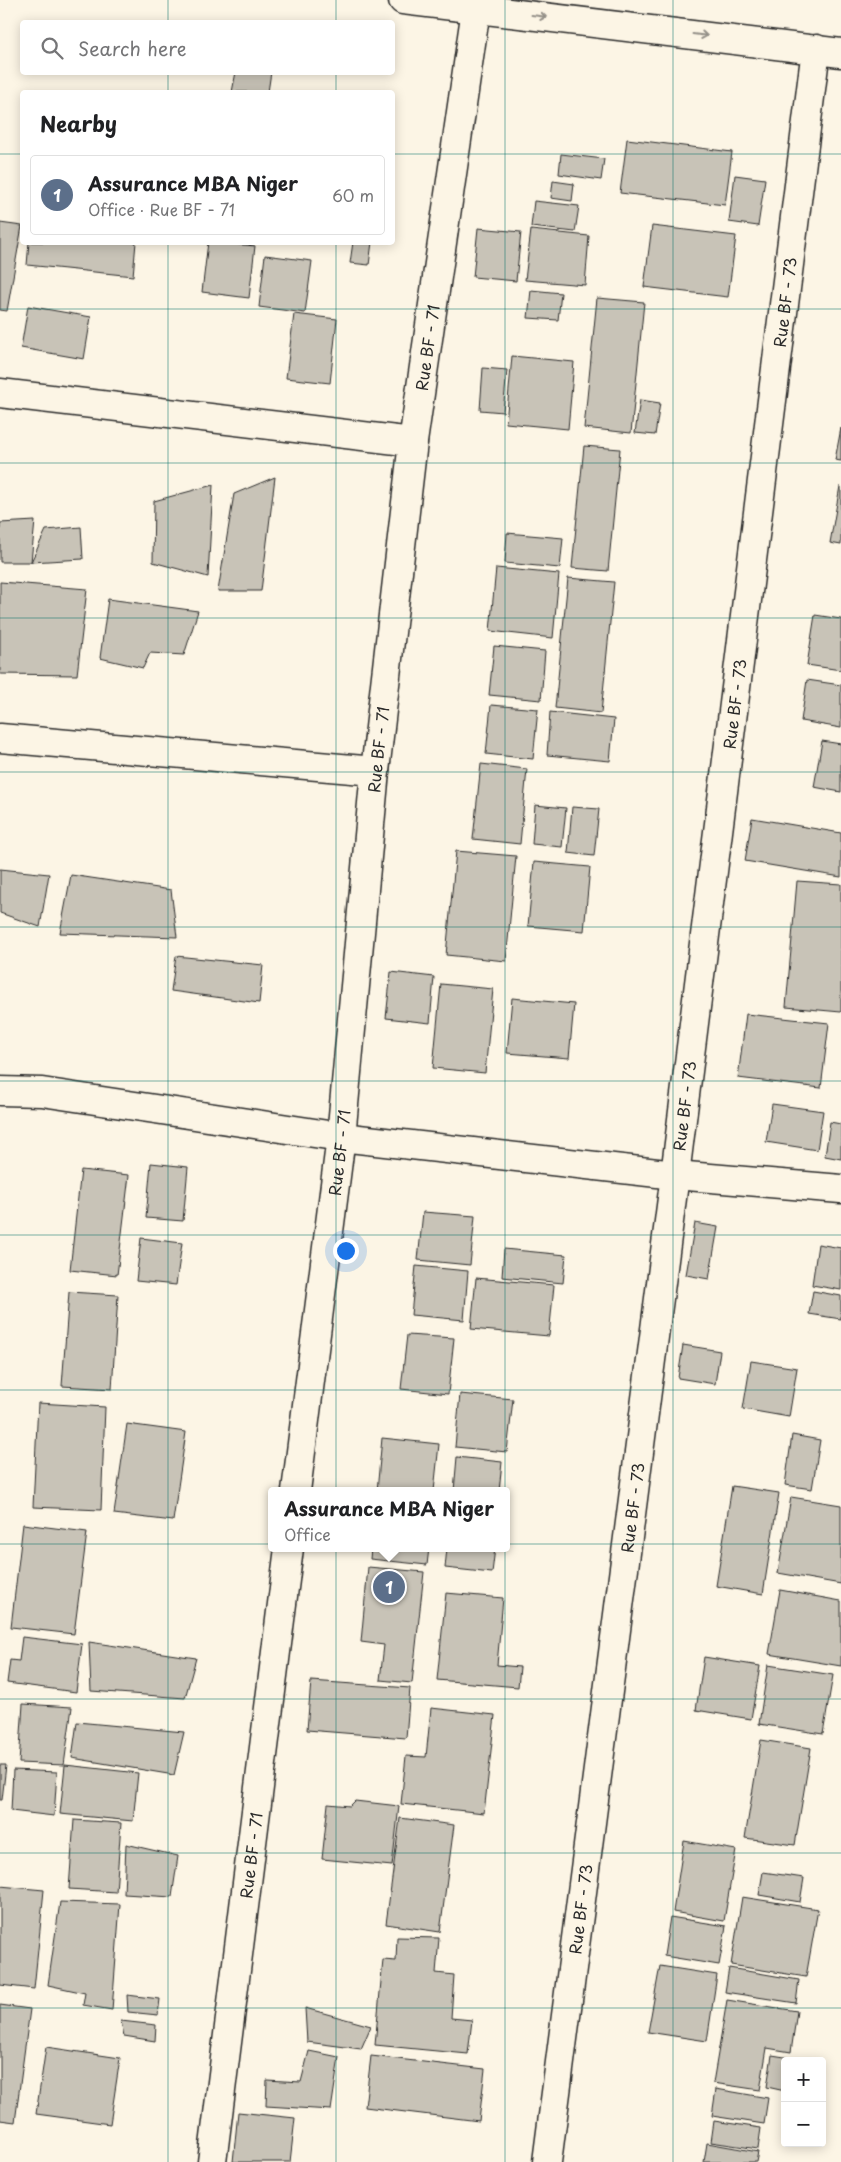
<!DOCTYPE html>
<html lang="en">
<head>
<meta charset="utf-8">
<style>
  body { margin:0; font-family:"Playpen Sans",sans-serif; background:#f2f2f2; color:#202124 }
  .controls { position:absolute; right:15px; bottom:15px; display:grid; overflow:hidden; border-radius:5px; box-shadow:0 2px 12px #0003 }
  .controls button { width:45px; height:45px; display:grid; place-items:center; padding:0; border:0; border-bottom:1px solid #e0e0e0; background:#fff; color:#202124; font:25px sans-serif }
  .you { position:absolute; left:345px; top:1250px; width:18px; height:18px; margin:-12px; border:4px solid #fff; border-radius:50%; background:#1a73e8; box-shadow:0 0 0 8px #1a73e833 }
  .badge { display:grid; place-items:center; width:32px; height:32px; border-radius:50%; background:#2b2b2b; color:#fff; font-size:16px; font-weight:700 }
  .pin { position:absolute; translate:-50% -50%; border:2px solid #fff; box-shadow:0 1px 5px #0006 }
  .popup { position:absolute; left:268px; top:1487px; width:242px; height:65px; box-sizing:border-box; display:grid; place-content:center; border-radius:5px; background:#fff; filter:drop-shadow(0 1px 4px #0005); font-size:16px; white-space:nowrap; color:#757577 }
  .popup b { font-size:19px; color:#202124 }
  .popup::after { content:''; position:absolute; left:50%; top:100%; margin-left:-10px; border:10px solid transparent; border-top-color:#fff }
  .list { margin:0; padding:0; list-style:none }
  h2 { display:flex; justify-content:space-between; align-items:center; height:65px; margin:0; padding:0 20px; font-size:21px }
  h2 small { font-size:16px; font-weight:400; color:#757577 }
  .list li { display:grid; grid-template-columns:32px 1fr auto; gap:15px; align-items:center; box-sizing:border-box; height:80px; margin:0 10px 10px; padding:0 10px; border:1px solid #e0e0e0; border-radius:5px }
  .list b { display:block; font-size:19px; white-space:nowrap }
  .list p { margin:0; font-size:16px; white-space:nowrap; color:#757577 }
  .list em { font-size:16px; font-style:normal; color:#757577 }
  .icon { flex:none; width:28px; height:28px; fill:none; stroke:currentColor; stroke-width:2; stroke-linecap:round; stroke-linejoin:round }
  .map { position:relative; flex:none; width:841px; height:2162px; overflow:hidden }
  .search { position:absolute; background:#fff; box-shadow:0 2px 12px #0003; left:20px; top:20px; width:375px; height:55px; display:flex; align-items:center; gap:12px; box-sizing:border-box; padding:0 18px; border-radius:5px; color:#757577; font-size:19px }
  .panel { position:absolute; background:#fff; box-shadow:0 2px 12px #0003; left:20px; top:90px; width:375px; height:155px; border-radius:5px }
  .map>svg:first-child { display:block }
  .building { fill:#c8c3b7; stroke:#2b2b2b }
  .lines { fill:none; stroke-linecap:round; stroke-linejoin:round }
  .minor-casing { stroke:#2b2b2b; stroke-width:31 }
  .secondary-casing { stroke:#2b2b2b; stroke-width:31 }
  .minor { stroke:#fcf5e5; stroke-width:28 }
  .secondary { stroke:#fcf5e5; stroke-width:28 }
  .oneway { stroke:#949088 }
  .grid { fill:none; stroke:#0f766e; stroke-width:1; stroke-opacity:0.55 }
  .labels { text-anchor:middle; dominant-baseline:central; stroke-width:4.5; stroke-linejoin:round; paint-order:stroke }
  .street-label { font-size:16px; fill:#2b2b2b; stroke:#fcf5e5 }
</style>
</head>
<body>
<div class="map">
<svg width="841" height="2162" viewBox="0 0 841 2162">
  <rect width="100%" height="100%" fill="#fcf5e5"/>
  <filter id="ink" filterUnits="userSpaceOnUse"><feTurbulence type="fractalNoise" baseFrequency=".02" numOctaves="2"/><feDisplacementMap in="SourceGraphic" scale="10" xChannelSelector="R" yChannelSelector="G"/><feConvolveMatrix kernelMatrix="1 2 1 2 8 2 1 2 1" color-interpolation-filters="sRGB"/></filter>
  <g filter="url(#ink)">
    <g class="building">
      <path d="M236 72H271L268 92H232Z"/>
      <path d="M627 139 732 152 725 205 620 193Z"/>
      <path d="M561 154 604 159 601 180 559 174Z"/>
      <path d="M735 175 765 179 758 226 729 222Z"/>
      <path d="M553 181 574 184 572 201 551 198Z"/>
      <path d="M534 201 579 206 575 232 531 227Z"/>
      <path d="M0 223 22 226 7 311 0 310Z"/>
      <path d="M652 226 736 236 728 297 644 287Z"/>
      <path d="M478 228 521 232 516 281 473 277Z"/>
      <path d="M531 230 589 236 585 285 525 280Z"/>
      <path d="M29 242H136L133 276 27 265Z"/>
      <path d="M208 242 255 246 249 298 202 292Z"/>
      <path d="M353 242H372L369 265 350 263Z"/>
      <path d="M265 255 312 261 305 313 259 307Z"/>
      <path d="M531 290 561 293 558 320 528 318Z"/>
      <path d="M597 298 644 302 631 433 584 428Z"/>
      <path d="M28 306 91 317 84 359 21 348Z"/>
      <path d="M294 314 337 319 330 383 286 378Z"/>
      <path d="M512 356 574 362 568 429 506 423Z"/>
      <path d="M483 368 507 370 503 412 480 410Z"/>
      <path d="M640 400 660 403 655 435 635 433Z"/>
      <path d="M841 428V461L835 460Z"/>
      <path d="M584 446 620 449 608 571 572 568Z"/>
      <path d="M275 477 261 591H218L234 494Z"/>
      <path d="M213 485 208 577 153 562 154 501Z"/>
      <path d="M840 486 841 487V545L830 543Z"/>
      <path d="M35 521 31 562H0V523Z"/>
      <path d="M81 527 83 559 31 562 46 530Z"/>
      <path d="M507 533 563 538 560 568 505 563Z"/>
      <path d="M496 568 559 574 553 638 490 631Z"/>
      <path d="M568 578 614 582 601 713 555 708Z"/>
      <path d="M0 582 87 589 77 675 0 674Z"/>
      <path d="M108 599 198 611 184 655 150 653 143 668 100 658Z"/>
      <path d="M815 615 841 619V670L807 665Z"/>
      <path d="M494 646 545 651 541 700 489 695Z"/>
      <path d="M807 680 841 685V728L801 721Z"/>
      <path d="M491 705 538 709 533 759 486 754Z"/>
      <path d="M550 712 614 719 610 761 547 755Z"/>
      <path d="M822 741 841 744V792L814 787Z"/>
      <path d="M481 764 527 769 520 844 473 839Z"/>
      <path d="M535 805 566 808 562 847 532 844Z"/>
      <path d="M572 807 599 809 594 856 568 853Z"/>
      <path d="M752 818 841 833V877L745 861Z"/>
      <path d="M456 851 516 856 506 961 446 955Z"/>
      <path d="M534 862 590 867 584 931 528 926Z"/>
      <path d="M0 869 49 874 40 927 0 913Z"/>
      <path d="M71 875 171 890 177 937 60 933Z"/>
      <path d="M797 881 841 884V1012L786 1007Z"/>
      <path d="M176 956 263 965 259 1003 171 991Z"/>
      <path d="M391 972 434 977 430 1023 386 1018Z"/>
      <path d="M441 984 493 989 485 1073 433 1068Z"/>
      <path d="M512 998 574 1004 569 1058 507 1053Z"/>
      <path d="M746 1014 829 1023 821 1088 738 1078Z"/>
      <path d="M772 1104 823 1111 817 1150 766 1142Z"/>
      <path d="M830 1122 841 1124V1159L825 1156Z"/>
      <path d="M151 1163 188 1167 183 1221 146 1218Z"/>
      <path d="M81 1170 129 1175 117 1275 70 1270Z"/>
      <path d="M423 1212 475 1216 470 1265 418 1260Z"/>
      <path d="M695 1223 718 1227 709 1279 686 1275Z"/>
      <path d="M141 1238 182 1243 176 1285 136 1281Z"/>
      <path d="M818 1244 841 1248V1290L812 1285Z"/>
      <path d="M504 1249 566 1255 563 1283 502 1277Z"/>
      <path d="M416 1266 468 1271 464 1320 411 1315Z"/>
      <path d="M476 1278 554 1285 549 1336 471 1329Z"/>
      <path d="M813 1291 841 1296V1319L809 1314Z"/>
      <path d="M69 1292 118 1295 112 1389 62 1386Z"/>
      <path d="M407 1335 454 1338 448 1394 401 1389Z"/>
      <path d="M683 1345 720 1351 715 1384 678 1378Z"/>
      <path d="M751 1361 797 1368 789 1417 743 1409Z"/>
      <path d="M460 1394 513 1399 507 1452 455 1447Z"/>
      <path d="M38 1403 105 1407 101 1510 33 1507Z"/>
      <path d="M127 1424 186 1432 173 1521 114 1514Z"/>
      <path d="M792 1435 820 1440 812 1489 785 1485Z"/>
      <path d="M382 1438 439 1444 434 1491H377Z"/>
      <path d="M457 1457 502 1462 499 1491H454Z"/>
      <path d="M732 1486 779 1493 763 1594 716 1586Z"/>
      <path d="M791 1497 841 1505V1584L778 1573Z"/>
      <path d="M23 1524 87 1532 74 1634 11 1627Z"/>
      <path d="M371 1548H429L427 1565 370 1559Z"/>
      <path d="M447 1548H495L492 1573 445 1568Z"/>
      <path d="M368 1567 424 1572 412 1683 380 1680 384 1645 361 1642Z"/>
      <path d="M780 1590 841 1601V1666L769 1654Z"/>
      <path d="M446 1593 503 1598 497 1665 520 1667 518 1687 437 1680Z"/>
      <path d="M22 1637 82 1644 76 1692 7 1683 10 1660 19 1661Z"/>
      <path d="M89 1642 196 1658 185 1698 91 1691Z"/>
      <path d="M704 1657 760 1666 751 1719 696 1710Z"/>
      <path d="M768 1665 833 1675 823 1734 759 1724Z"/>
      <path d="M311 1681 410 1688 406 1738 307 1730Z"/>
      <path d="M23 1704 72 1707 64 1765 19 1763Z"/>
      <path d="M431 1708 495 1715 484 1813 401 1804 406 1756 426 1757Z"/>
      <path d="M77 1722 184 1732 174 1775 72 1758Z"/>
      <path d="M761 1740 811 1748 795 1845 745 1838Z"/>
      <path d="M0 1765H6L2 1800H0Z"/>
      <path d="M65 1765 138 1773 133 1821 60 1814Z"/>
      <path d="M13 1770 57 1772 54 1816 11 1811Z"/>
      <path d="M355 1801 399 1806 392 1866 322 1859 328 1804 350 1806Z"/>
      <path d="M400 1818 454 1825 440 1932 386 1924Z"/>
      <path d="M74 1820 121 1823 116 1892 69 1889Z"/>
      <path d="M684 1841 736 1850 724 1921 673 1912Z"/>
      <path d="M126 1844 178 1856 172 1897 124 1894Z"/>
      <path d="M763 1872 804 1878 800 1902 759 1895Z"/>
      <path d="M0 1886 44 1890 34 1989 0 1985Z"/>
      <path d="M742 1897 818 1909 806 1977 731 1965Z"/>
      <path d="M60 1902 120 1904 112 2010 83 2005 85 1993 48 1985Z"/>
      <path d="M670 1917 726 1926 719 1965 664 1956Z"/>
      <path d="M397 1937 439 1938 436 1973 454 1975 451 2018 472 2020 468 2054 375 2045 383 1960 396 1961Z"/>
      <path d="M660 1966 717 1975 707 2041 648 2032Z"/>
      <path d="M729 1968 799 1980 796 2003 725 1992Z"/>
      <path d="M127 1995 160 1999 158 2015 128 2012Z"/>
      <path d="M727 2000 797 2011 791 2052 767 2048 760 2090 713 2083Z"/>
      <path d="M0 2005 30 2009 15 2122 0 2120Z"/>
      <path d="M305 2008 371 2026 361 2049 307 2042Z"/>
      <path d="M121 2021 156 2025 155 2041 124 2036Z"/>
      <path d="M46 2047 120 2058 110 2124 36 2114Z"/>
      <path d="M309 2051 339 2057 331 2110 266 2106 267 2080 301 2082Z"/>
      <path d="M772 2055 791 2058V2061H785V2091L767 2087Z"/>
      <path d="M371 2056 485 2069 479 2121 365 2107Z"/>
      <path d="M716 2089 768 2098 764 2124 712 2116Z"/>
      <path d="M238 2112 295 2118 290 2162H233Z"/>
      <path d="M714 2121 761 2128 758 2149 711 2142Z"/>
      <path d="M707 2143 758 2152 756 2162H704Z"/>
    </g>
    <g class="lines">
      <g class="minor-casing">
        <g id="minor">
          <path d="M0 393 413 442"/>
          <path d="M0 738 375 771"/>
          <path d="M0 1091 42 1092 341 1137 675 1175 841 1189"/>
          <path id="s1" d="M296 1491 341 1137 375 771 413 442 476 9"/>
          <path id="s2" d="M212 2162 289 1548"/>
          <path id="s3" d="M547 2162 675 1175 816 49"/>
        </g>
      </g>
      <g class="secondary-casing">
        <path id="secondary" d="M403 0 841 53"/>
      </g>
      <use href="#minor" class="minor"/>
      <use href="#secondary" class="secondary"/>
    </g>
    <defs><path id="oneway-shaft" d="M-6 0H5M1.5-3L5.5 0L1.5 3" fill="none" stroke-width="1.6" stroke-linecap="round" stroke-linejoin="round" transform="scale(1.25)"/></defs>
    <g class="oneway">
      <use href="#oneway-shaft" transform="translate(539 16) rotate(7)"/>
      <use href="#oneway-shaft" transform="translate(700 35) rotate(7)"/>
    </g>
  </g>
  <path class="grid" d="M168 0V22M336 0V22M505 0V2162M673 0V2162M168 72V92M336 72V92M0 154H22M392 154H841M168 242V2162M336 242V2162M0 309H841M0 463H841M0 618H841M0 772H841M0 927H841M0 1081H841M0 1235H841M0 1390H841M0 1544H841M0 1699H841M0 1853H841M0 2008H841"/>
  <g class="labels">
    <g class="street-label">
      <text stroke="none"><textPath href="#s3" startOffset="1875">Rue BF - 73</textPath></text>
      <text stroke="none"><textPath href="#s1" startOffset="1151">Rue BF - 71</textPath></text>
      <text stroke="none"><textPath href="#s3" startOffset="1470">Rue BF - 73</textPath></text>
      <text stroke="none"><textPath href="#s1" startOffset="746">Rue BF - 71</textPath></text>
      <text stroke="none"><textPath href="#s3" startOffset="1065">Rue BF - 73</textPath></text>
      <text stroke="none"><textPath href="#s1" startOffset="341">Rue BF - 71</textPath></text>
      <text stroke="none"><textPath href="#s3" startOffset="660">Rue BF - 73</textPath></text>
      <text stroke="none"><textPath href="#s2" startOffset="309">Rue BF - 71</textPath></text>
      <text stroke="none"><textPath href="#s3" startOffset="255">Rue BF - 73</textPath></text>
    </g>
  </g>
</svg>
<div class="controls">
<button>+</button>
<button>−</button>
</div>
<div class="you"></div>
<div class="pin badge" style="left:389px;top:1587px;background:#5c6f8a">1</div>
<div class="popup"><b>Assurance MBA Niger</b>Office</div>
<div class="search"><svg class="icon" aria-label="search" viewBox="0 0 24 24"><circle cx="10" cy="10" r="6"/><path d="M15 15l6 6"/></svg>Search here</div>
<section class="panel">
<h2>Nearby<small></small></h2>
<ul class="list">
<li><span class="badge" style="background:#5c6f8a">1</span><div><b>Assurance MBA Niger</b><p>Office · Rue BF - 71</p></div><em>60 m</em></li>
</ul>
</section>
</div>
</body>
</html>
